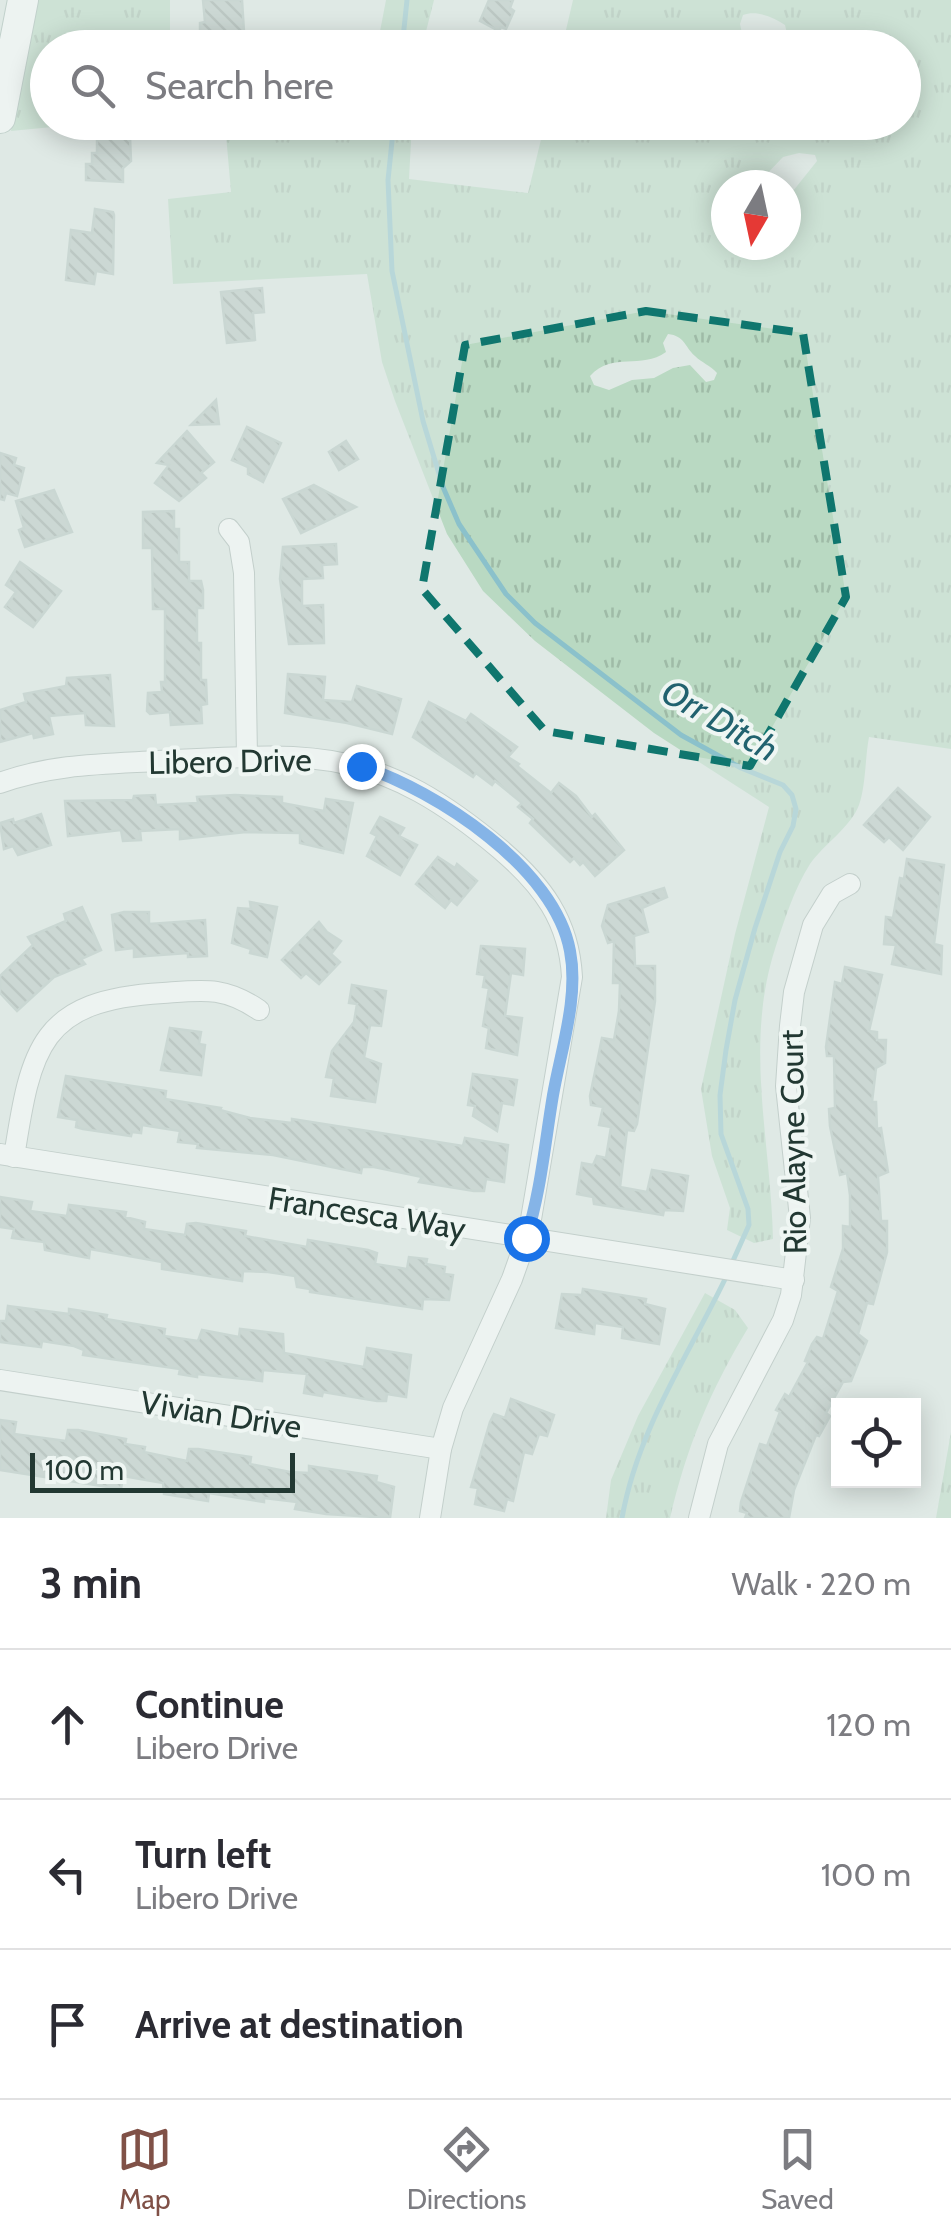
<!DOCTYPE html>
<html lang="en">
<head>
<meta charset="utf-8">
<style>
  body { margin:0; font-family:Cabin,sans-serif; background:#f7f7f7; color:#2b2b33 }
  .controls { position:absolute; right:30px; bottom:30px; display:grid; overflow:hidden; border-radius:0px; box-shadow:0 5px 25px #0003 }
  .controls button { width:90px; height:90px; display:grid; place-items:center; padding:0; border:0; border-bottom:2px solid #e1e1e2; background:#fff; color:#2b2b33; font:50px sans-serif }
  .compass { position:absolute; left:711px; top:170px; width:90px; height:90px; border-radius:50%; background:#fff; box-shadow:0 5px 25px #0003; rotate:189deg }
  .scale { position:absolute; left:30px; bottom:25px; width:265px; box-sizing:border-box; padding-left:10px; border:5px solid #223832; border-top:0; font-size:28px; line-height:35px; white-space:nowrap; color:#223832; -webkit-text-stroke:8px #eff6f3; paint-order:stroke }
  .stop { position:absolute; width:30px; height:30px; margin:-22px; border:8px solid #1a73e8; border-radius:50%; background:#fff }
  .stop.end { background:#1a73e8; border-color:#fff; box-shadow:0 2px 10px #0008 }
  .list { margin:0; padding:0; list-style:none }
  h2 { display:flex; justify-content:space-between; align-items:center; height:130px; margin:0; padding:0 40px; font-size:42px }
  h2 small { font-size:32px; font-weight:400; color:#7c7c81 }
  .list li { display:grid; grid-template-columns:65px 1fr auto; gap:30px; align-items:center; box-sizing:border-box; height:150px; padding:0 40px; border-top:2px solid #e1e1e2 }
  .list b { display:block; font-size:38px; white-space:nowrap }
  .list p { margin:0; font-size:32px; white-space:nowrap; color:#7c7c81 }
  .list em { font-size:32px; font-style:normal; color:#7c7c81 }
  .icon { flex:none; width:55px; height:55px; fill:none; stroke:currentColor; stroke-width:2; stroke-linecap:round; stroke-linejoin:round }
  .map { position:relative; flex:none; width:951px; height:1518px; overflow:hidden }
  .search { position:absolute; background:#fff; box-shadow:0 5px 25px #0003; left:30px; right:30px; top:30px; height:110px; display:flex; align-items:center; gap:25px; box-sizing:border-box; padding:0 35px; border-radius:55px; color:#7c7c81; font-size:38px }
  .sheet { height:580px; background:#fff }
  nav { display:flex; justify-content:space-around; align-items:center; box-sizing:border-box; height:140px; border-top:2px solid #e1e1e2; background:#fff; font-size:28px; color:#7c7c81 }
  nav a { display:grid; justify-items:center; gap:5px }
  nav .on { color:#805147 }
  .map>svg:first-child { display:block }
  .grass { fill:url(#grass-tufts); fill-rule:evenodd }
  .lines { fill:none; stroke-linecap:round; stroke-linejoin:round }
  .stream { stroke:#8bc1cb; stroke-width:5 }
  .building { fill:url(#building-back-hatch); stroke:#b2c2bc; stroke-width:2.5 }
  .street-casing { stroke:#a3b0ac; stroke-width:22 }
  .secondary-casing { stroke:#9fb4ac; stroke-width:32 }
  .street { stroke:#fff; stroke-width:20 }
  .secondary { stroke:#fff; stroke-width:30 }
  .route { stroke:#1a73e8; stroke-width:12 }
  .marked { fill:none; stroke:#0f766e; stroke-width:8; stroke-dasharray:20 12; stroke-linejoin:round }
  .labels { text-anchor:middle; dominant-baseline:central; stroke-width:8; stroke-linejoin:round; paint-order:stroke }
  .street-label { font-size:32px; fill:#223832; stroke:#eff6f3 }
  .water-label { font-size:35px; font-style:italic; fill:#21626f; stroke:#eff6f3 }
</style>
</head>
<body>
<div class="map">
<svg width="951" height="1518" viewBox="0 0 951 1518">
  <defs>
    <pattern id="grass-tufts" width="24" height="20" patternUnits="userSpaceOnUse" patternTransform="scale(2.5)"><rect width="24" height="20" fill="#b9d9c2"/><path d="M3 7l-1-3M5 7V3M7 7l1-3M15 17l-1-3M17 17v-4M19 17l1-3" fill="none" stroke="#9fbba7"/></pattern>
    <pattern id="building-back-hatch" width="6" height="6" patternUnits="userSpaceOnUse" patternTransform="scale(2.5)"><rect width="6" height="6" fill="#b5c4be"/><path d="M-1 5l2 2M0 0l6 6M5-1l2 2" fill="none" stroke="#93a09b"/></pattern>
  </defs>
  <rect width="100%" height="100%" fill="#dfe9e5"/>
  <g class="grass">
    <path d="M37 0H170V47L48 48V122L94 123 11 131Z"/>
    <path d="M386 0H434L422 47H377Z"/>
    <path d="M573 0H951V749L869 737C865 758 866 785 859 805 851 827 823 845 810 864 794 889 784 921 775 949 744 1046 771 1141 773 1239L754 1243 727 1230 730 1208 712 1156 701 1089 735 934 769 807 654 733 535 641 483 591 447 534 395 401 382 362 367 274 173 284 168 199 231 192 225 123H412L409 179 528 193 545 123 904 122V48L782 47 788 38 785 25C773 17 757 10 743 15L740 24 744 43 757 47H562ZM799 153 815 155 817 161 793 191H786V245H726V185H763L761 180 783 157ZM668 334C685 336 684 346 695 356 702 363 710 365 717 373L714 380 706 382 690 365 673 368 654 378 632 380 609 390 594 385 590 376C613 351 641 370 666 352L663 343Z"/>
    <path d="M705 1293 735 1310 748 1328C710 1391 687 1446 670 1518H606L611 1480 638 1416Z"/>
    <path d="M951 1432V1518H936Z"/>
  </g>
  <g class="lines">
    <g class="stream">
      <path d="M402 48 407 0"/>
      <path d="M394 122 388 180 392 271 423 421 443 487 459 524 506 594 535 623 681 735 741 768 783 785 792 795 796 809 793 826 780 852 755 928 735 1000 726 1050 720 1095 721 1134 748 1209 749 1225 732 1263"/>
      <path d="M622 1518C638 1428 689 1355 728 1273"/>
    </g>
  </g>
  <g class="building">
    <path d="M203 0H242L245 48H172V36L200 34V23L205 22Z"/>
    <path d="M489 0H513L510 8 514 11 506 29 501 27 499 31 480 21Z"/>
    <path d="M97 131H119L118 137H130L131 161 123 168V182L86 180V164H92V153H97Z"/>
    <path d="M95 209 113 212 114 215 113 274 96 271 94 284 66 280 71 230 92 233Z"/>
    <path d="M262 288 264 312 253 313 255 340 227 343 221 292Z"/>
    <path d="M216 400 219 424 191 425Z"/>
    <path d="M247 427 281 443 263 482 248 474V467L232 460Z"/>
    <path d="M187 431 214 462 201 473 206 478 179 501 155 483 169 465 157 463Z"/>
    <path d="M346 441 358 459 339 470 329 452Z"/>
    <path d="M0 453 16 458 14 465 24 468 17 496 6 493 4 500 0 499Z"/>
    <path d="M314 485 356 507 301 533 283 499Z"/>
    <path d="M54 490 72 532 25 547 19 530 24 528 16 501Z"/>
    <path d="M174 511V529H179V562H189V581H201L203 590V608H197V643H201V680H206L207 704 201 705 202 723 171 725 170 712 150 714 147 711 148 693 162 692 161 682H165V609H153L152 548H143V512Z"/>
    <path d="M336 544 337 564 322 565 323 578 302 579V606L323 605 324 643 289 644 280 579 283 547Z"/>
    <path d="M20 562 61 591 33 627 5 607 16 592 6 585Z"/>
    <path d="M288 674 325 677 323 700 352 702 357 686 401 699 392 734 347 723 285 713Z"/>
    <path d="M110 675 114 726 86 725 85 713 49 716 53 734 34 738 33 733 0 742V710L26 702 24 694 66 686 67 678Z"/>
    <path d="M429 702 466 721 471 714 517 747 508 757 519 764 517 766 551 793 559 783 576 796 592 817 595 814 624 850 595 876 583 862 580 865 574 858 570 862 530 823 533 819 518 807 522 803 495 781 492 785 476 773 473 777 413 737Z"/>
    <path d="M898 788 930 817 903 850 889 837 884 842 864 825Z"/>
    <path d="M155 795 156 805 198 803 197 797 235 795 282 797V803L324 811 326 799 353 803 343 853 300 843V833L246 832 180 839V829L140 831 141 840 123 841 121 830 68 836 65 801 133 800 134 796Z"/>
    <path d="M41 814 51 845 18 855 13 846 4 849 0 823 13 819 14 823Z"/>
    <path d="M380 817 404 828 399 836 417 845 400 875 367 856 377 836 371 833Z"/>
    <path d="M438 857 455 868 457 864 477 881 457 905 451 900 445 908 416 884Z"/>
    <path d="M907 859 944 865 934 944 942 946 941 974 892 964 896 945 884 944 886 917 893 918 900 878 904 879Z"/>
    <path d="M664 888 667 897 642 908 648 932 634 936 635 966H655V1001L637 1124 634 1131 627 1130 620 1187 647 1192 652 1170 688 1176 683 1211 664 1210 663 1215 594 1204 593 1197 577 1194 582 1163 593 1165 597 1156 606 1158 611 1127 599 1125 603 1107 591 1105 590 1096 602 1038 614 1040 619 1011 620 983H613L614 941 608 943 602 926 608 905Z"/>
    <path d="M250 902 277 907 267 957 250 953 251 949 232 943 238 908 251 909Z"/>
    <path d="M82 907 101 950 81 959 85 964 54 977 17 1011 0 993V976L33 945 28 937 66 921 64 914Z"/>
    <path d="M124 912H149V924L205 920 207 956 188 957V953L134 957V948L116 950 112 915Z"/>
    <path d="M319 922 327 932 341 941 331 954 340 962 319 984 306 973 301 978 282 960Z"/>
    <path d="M481 946 525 949 523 975 511 973 505 1016 522 1018 517 1055 486 1048 489 1028 483 1026 489 988 483 987 485 975 477 974Z"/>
    <path d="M845 967 882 975 869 1031 877 1032V1040H886L885 1063 876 1068 872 1102H876L877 1129 881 1128 888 1172 878 1176 881 1221H887V1252L873 1304 867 1303 858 1334 867 1341 851 1381 843 1382 826 1413 830 1416 819 1436 816 1435 794 1490 789 1518H745L747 1513 740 1511 741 1502 760 1444 767 1446 780 1412 776 1410 785 1394 789 1397 808 1362 805 1361 812 1344 817 1337 823 1339 838 1291 831 1287 843 1249V1226L850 1227V1195L847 1173 840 1175 830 1126 829 1109 835 1108 834 1056H827L826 1047 835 982 842 984Z"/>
    <path d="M352 985 386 991 381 1026 370 1025 364 1058 381 1064 375 1102 331 1096 334 1078 326 1077 332 1051 354 1022 357 1004 349 1003Z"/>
    <path d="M170 1028 201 1032 199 1044 205 1045 201 1075 161 1070Z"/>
    <path d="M473 1074 517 1080 513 1105 502 1103 497 1131 473 1116 475 1106 468 1105Z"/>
    <path d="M66 1076 166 1091 165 1099 221 1108 220 1110 250 1118 292 1123V1119L463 1146 465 1138 508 1145 504 1182 486 1179 484 1191H474L419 1182 422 1177 374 1167H362L361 1173 273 1155 197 1148 198 1144 178 1142 180 1131 142 1125 141 1133 132 1132 131 1136 83 1129 76 1127 77 1120 58 1117Z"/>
    <path d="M0 1197 32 1202 30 1211 67 1216 69 1205 126 1212 125 1217 145 1222 144 1229 185 1235 187 1224 196 1223 246 1231 245 1236 307 1247 308 1240 368 1250 377 1253 375 1264 407 1269 409 1257 427 1259 426 1264 445 1267 444 1274 453 1275 449 1300 423 1299 422 1309 310 1292V1289L297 1287 295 1276 268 1272 243 1271 242 1281 162 1269V1262L90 1249 89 1258 45 1250 44 1242 12 1238 14 1229 0 1227Z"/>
    <path d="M583 1289 646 1299 645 1304 665 1309 659 1344 622 1338 623 1327 595 1323 594 1334 556 1328 562 1294 582 1295Z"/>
    <path d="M8 1306 69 1314V1309L107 1315 106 1319 165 1329 164 1336 198 1341 202 1330 239 1337 240 1329 283 1334 284 1353 364 1367 367 1348 411 1355 406 1397 387 1394 386 1401H377L323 1392 322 1396 304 1393 307 1374 263 1370 262 1381 197 1374V1377L179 1374 180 1369 83 1355 84 1350 74 1346 42 1341 41 1347 0 1342V1321H6Z"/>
    <path d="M511 1399 554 1415 547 1436 539 1434 532 1454 524 1452 513 1501 507 1499 504 1511 475 1504 478 1488 471 1487 490 1422 494 1414 505 1418Z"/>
    <path d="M0 1420 16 1422 14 1434 66 1441 68 1430H78L126 1439 125 1444 145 1447 144 1452 187 1461 189 1449H198L251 1457 250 1464 290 1472 309 1473V1466L377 1476 376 1482 394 1487 390 1518 326 1514 295 1509 297 1502 264 1498V1502L209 1493 208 1501 164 1494 163 1483 123 1476 121 1489 0 1470Z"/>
  </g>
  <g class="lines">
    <g class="street-casing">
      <g id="street">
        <path d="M229 529 239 542 244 573 247 757"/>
        <path d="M0 783C51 764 105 764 158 761 313 753 375 744 500 849 542 885 569 920 572 977L529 1231 512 1279 453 1408 441 1449 430 1518"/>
        <path d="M0 1154 794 1280"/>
        <path d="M14 1157C31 1047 40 1000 163 993 203 990 224 986 259 1010"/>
        <path d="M0 1380 441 1449"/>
        <path d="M699 1518 718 1444 783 1320 791 1295 800 1218 786 1086 790 1026 794 992 813 925 832 894 850 884"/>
      </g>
    </g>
    <g class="secondary-casing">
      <path id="secondary" d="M0 118 23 0"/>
    </g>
    <use href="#street" class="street"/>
    <use href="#secondary" class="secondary"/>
  </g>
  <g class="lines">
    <path class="route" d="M361 766C437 791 555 868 570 951 579 997 561 1050 553 1095 545 1142 541 1192 526 1238"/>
  </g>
  <path d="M0 0H951V1518H0ZM646 311 803 333 846 597 750 766 545 731 422 589 465 345Z" fill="#dfe9e5" fill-opacity=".55" fill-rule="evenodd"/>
  <path class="marked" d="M646 311 803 333 846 597 750 766 545 731 422 589 465 345Z"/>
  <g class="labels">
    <g class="street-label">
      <text transform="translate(230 761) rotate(-1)">Libero Drive</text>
      <text transform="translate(793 1142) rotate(-91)">Rio Alayne Court</text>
      <text transform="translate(367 1213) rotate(9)">Francesca Way</text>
      <text transform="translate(221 1414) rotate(9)">Vivian Drive</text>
    </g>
    <g class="water-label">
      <text transform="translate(720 720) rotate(30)">Orr Ditch</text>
    </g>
  </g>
</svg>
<div class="controls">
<button><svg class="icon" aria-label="locate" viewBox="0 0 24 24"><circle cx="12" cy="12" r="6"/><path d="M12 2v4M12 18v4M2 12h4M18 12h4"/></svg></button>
</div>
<svg class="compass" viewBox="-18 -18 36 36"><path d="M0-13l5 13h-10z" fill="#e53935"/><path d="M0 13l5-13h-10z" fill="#7c7c81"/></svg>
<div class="scale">100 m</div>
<div class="stop" style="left:526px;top:1238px"></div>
<div class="stop end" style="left:361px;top:766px"></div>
<div class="search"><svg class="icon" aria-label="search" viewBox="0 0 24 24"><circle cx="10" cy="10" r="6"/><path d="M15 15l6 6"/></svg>Search here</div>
</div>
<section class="sheet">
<h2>3 min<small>Walk · 220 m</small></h2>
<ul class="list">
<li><svg class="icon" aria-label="ahead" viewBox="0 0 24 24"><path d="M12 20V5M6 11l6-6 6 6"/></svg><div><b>Continue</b><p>Libero Drive</p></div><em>120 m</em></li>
<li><svg class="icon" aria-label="left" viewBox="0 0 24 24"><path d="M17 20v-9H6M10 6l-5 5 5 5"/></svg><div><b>Turn left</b><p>Libero Drive</p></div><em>100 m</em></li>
<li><svg class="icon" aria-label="arrive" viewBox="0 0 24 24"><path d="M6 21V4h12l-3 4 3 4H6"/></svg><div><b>Arrive at destination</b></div></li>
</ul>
</section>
<nav>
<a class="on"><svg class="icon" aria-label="map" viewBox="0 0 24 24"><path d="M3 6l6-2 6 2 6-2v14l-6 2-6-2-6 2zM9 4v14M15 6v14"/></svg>Map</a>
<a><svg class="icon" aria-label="directions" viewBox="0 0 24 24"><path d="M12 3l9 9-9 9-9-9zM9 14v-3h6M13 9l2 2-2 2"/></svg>Directions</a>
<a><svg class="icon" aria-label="saved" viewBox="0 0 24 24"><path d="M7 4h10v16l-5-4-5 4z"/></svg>Saved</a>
</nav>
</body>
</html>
